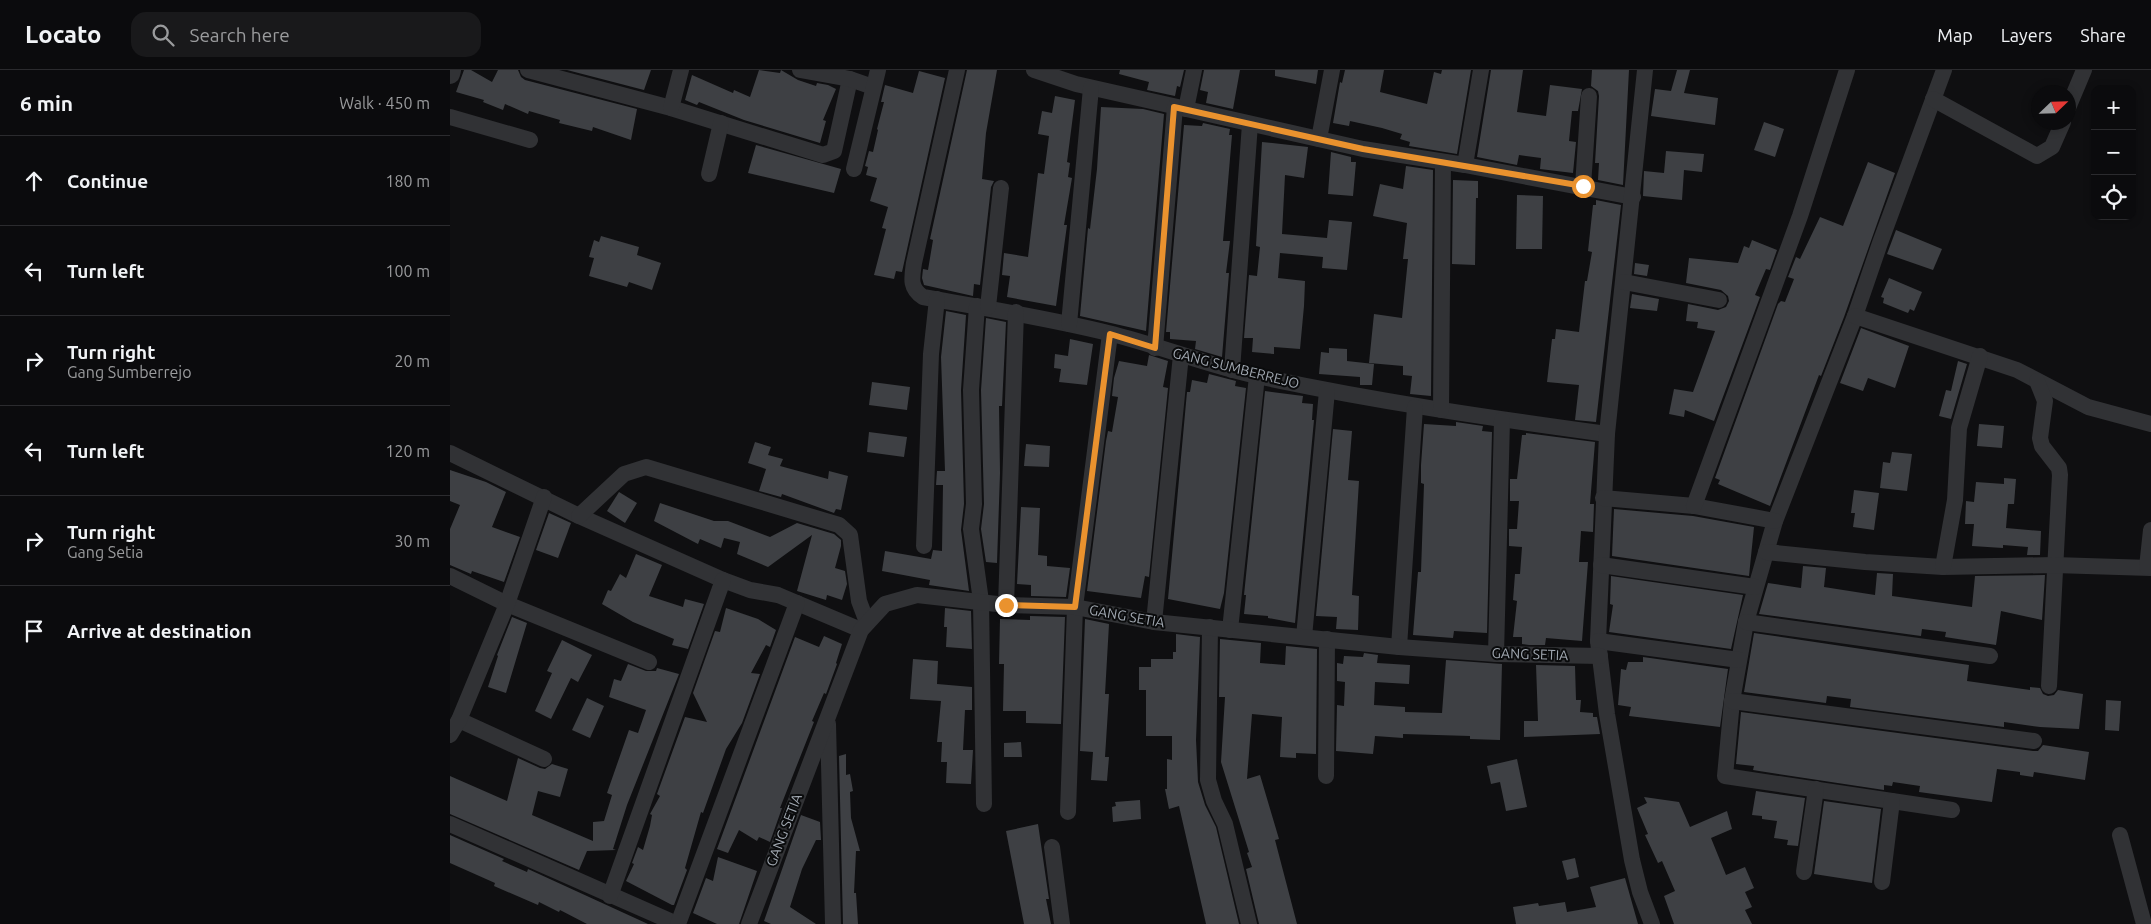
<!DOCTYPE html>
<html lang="en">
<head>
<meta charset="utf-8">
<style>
  body { margin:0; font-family:Ubuntu,sans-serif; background:#19191b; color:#f1f3f6 }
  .controls { position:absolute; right:15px; top:15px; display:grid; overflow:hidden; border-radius:10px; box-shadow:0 2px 8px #0003 }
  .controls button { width:45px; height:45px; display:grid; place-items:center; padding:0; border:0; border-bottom:1px solid #2b2b2e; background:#0b0b0d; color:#f1f3f6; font:25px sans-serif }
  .compass { position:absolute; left:1581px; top:15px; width:45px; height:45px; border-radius:50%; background:#0b0b0d; box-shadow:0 2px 8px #0003; rotate:67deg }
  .stop { position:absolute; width:15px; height:15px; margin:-11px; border:4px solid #ea922e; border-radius:50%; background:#fff }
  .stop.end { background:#ea922e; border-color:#fff; box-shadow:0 1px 5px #0008 }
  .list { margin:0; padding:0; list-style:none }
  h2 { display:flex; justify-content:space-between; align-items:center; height:65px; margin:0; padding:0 20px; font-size:21px }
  h2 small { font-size:16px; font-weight:400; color:#9a9b9d }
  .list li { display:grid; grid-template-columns:32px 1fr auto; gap:15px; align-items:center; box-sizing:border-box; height:90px; padding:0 20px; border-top:1px solid #2b2b2e }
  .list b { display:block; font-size:19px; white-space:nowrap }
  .list p { margin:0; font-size:16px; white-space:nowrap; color:#9a9b9d }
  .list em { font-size:16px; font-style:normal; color:#9a9b9d }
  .icon { flex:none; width:28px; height:28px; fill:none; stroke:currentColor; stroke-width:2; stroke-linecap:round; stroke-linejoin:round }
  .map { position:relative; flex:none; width:1701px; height:854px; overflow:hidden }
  header { display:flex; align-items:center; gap:30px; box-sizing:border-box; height:70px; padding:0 25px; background:#0b0b0d; border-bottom:1px solid #2b2b2e }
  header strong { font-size:24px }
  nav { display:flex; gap:28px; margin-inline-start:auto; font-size:18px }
  .search { width:350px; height:45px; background:#19191b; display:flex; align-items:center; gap:12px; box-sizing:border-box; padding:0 18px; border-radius:15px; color:#9a9b9d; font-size:19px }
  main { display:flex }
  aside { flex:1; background:#0b0b0d }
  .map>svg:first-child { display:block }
  .building { fill:#3e4044 }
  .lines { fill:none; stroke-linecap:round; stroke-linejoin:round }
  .minor { stroke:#313235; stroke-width:16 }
  .tertiary { stroke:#313235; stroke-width:20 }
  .route { stroke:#ea922e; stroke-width:6 }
  .labels { text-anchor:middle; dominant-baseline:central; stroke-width:4; stroke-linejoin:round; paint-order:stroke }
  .street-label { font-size:14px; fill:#a1a8b1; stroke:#0a0b0c }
</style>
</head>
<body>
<header>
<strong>Locato</strong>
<div class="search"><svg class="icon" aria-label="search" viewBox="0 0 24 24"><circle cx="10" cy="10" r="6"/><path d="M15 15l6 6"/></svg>Search here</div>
<nav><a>Map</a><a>Layers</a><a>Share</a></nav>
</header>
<main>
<aside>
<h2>6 min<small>Walk · 450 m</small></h2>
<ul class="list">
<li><svg class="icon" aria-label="ahead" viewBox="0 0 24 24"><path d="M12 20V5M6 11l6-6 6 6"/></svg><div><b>Continue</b></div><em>180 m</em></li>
<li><svg class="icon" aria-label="left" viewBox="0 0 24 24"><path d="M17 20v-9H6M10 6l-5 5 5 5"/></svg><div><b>Turn left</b></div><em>100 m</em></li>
<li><svg class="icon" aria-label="right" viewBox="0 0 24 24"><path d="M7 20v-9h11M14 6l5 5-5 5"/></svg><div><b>Turn right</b><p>Gang Sumberrejo</p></div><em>20 m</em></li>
<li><svg class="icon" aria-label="left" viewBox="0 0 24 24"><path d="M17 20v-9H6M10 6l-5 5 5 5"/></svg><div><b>Turn left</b></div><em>120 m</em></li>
<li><svg class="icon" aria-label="right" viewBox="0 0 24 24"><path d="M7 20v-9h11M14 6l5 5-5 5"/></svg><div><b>Turn right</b><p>Gang Setia</p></div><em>30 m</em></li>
<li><svg class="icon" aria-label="arrive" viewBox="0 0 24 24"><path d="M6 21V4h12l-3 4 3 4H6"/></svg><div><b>Arrive at destination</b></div></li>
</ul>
</aside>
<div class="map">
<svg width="1701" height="854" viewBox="0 0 1701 854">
  <rect width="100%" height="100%" fill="#0f0f11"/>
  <g class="building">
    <path d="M14 0H21L42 12 48 0H68L71 7 75 10 187 39 181 70 143 57 142 61 109 53 110 50 79 41 78 44 55 34 53 40 33 32 34 30 6 22Z"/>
    <path d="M117 0H201L194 20Z"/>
    <path d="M309 0 330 3 331 0 348 10 366 16 367 13 378 15 386 19 373 50 376 51 370 73 294 50 249 32 247 35 235 30 242 5 283 23 284 20 300 27Z"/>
    <path d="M517 0H547L536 63 532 109 544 111 541 117 530 215 524 214 523 226 474 215 472 208 473 199 478 200 483 170 480 169Z"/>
    <path d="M670 0H734L730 17 727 16 725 26 697 20 699 12 669 4Z"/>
    <path d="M754 0H790L783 39 756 33 758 22 750 20Z"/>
    <path d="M825 0H868L866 14 825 6Z"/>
    <path d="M895 0H934L930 22 977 34 984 2 991 4 992 0H1021L1007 84 959 76 960 72 950 69 952 64 932 58 900 51 899 56 883 53 890 12 892 13Z"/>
    <path d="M1041 0H1073L1067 42 1096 46 1100 15 1132 19 1128 41H1122L1119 71 1126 72 1123 103 1090 99 1091 88 1069 85 1067 95 1027 87Z"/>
    <path d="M1142 0H1179L1173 115 1148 110 1149 93H1145L1149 26 1148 21 1141 16Z"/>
    <path d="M1227 0H1240L1234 23 1268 28 1265 55 1201 46 1205 19 1221 21Z"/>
    <path d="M469 1 495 8 452 202 446 201 444 209 424 205 436 159 432 158 438 137 420 131 427 108 416 105 418 97 415 96 419 81 423 82 428 60 427 59 434 32H431L435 15 463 23Z"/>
    <path d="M605 26 625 30 617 92 620 93 618 107 622 108 614 155H617L606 236 557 227 560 206 552 205 554 183 578 187 588 103 594 104 599 66 588 64 592 41 602 43Z"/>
    <path d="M651 37 693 39 714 44 696 261 630 246 638 158 640 159 647 99Z"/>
    <path d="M1314 52 1334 59 1325 87 1304 80Z"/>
    <path d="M753 53 780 59 779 65H782L773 171H780L776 203H779L772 287 745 279 746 271 720 269V262H716L734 55 752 56Z"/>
    <path d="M812 72 858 77 854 108 835 105 832 164 877 168 879 150 902 152 897 200 872 198 873 187 830 183 828 208 855 211 854 236 850 279 824 277V284L802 282 803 268H794L799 205 807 206 810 177 806 176Z"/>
    <path d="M306 75 391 99 384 123 298 103Z"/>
    <path d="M1216 81 1254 84 1252 102 1234 100 1232 130 1193 126 1194 101 1214 103Z"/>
    <path d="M881 82 901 87V92H906L903 126 878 124Z"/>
    <path d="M1418 92 1445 103 1394 247 1371 306 1369 305 1320 436 1268 414 1270 410 1265 408 1328 234 1331 231 1335 232 1344 209 1338 207 1346 187 1350 189 1370 147 1393 156Z"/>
    <path d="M956 96 983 100 981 326 960 324 962 306 953 305V296L919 293 924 244 952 248 958 189H953L957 153 923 146 930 114 953 119Z"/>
    <path d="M1003 110 1028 111V128H1026L1025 195 1002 194Z"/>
    <path d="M1067 125 1093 126 1092 179H1066Z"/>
    <path d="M1146 130 1171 135 1146 352 1125 350 1129 315 1097 312 1102 269H1105L1106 259 1129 262 1135 211H1137L1142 182 1138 181 1143 135H1146Z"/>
    <path d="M1446 160 1492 179 1483 200 1437 184Z"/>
    <path d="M151 166 189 177 187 185 211 193 202 220 179 212 177 217 139 206 144 188 139 187 144 170 149 172Z"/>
    <path d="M1302 170 1327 180 1320 200 1316 199 1305 225 1310 227 1264 351 1235 340 1234 347 1219 344 1224 319 1243 322 1265 261 1247 258 1248 252 1236 251 1238 234 1268 240 1276 237 1279 231 1278 226 1271 220 1236 213 1239 188 1288 193 1294 176 1299 178Z"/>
    <path d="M1185 193 1199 195 1197 206 1184 204Z"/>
    <path d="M1439 208 1472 222 1464 241 1460 239 1458 243 1433 233 1434 228 1431 227Z"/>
    <path d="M1182 224 1209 229 1207 241 1180 238Z"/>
    <path d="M496 241 516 245 511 320 514 434 511 460 519 521 479 515 480 510 432 501 435 481 481 489 483 480 492 481 493 415H486L487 401H495L491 287Z"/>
    <path d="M536 248 556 252 552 336H549L550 403 547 493 536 492 531 459 534 434 531 320Z"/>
    <path d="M1411 258 1459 276 1445 318 1418 308 1413 321 1390 313Z"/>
    <path d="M620 269 643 274 637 315 609 312 611 299 604 298 605 284 618 286Z"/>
    <path d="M879 278 897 279V291L924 294 922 315H910V307L869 304 871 282 879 283Z"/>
    <path d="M699 285 718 291 713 317 718 318 699 507 695 506 691 528 637 521 656 371 658 361 662 362 668 327 662 326 664 308 669 291 697 296Z"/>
    <path d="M1508 291 1517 294 1501 349 1489 346 1496 320 1501 321Z"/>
    <path d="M759 304 786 311 785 316 796 318 774 523 770 539 718 529 737 322H740L742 310 757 313Z"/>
    <path d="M422 312 460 317 457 340 419 335Z"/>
    <path d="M815 321 853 326 852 333 863 334 862 350H864L845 553 818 548V546L794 544 796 525H794Z"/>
    <path d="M1006 352 1033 356 1032 361 1042 362 1037 563 1004 561 1003 568 963 565 968 502H971L974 414 971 413V395L974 354 1006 356Z"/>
    <path d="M1529 354 1554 356 1552 378 1527 376Z"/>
    <path d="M883 359 902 361 898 410 909 411 902 525 909 526 908 560 886 559 887 547 866 546Z"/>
    <path d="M419 362 457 367 454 387 417 382Z"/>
    <path d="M1076 363 1145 372 1140 434H1144L1143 462 1131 461 1129 492H1138L1132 571 1096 568 1095 575H1079L1072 574V567H1063L1067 531 1063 530 1065 504H1070L1072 477 1059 476V459H1067L1069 431H1060V409H1067L1072 365H1076Z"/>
    <path d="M305 372 321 377 318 385 333 389 330 396 378 409 379 401 398 406 391 440 386 439 384 443 332 424 331 427 309 421 316 399 298 393Z"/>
    <path d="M576 374 600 376 599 397 574 396Z"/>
    <path d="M1442 382 1462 384 1457 421 1430 418 1433 392 1440 393Z"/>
    <path d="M0 400 36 412 56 422 42 457 70 467 54 512 22 501 21 504 0 495V459L10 435 0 431Z"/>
    <path d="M1554 408 1566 409 1564 434H1558L1556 458 1591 461 1590 485H1577L1578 477 1553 475V478L1522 476 1524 454H1515L1516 431 1524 432 1526 412 1554 414Z"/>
    <path d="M1404 420 1429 423 1424 460 1403 457 1405 443H1401Z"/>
    <path d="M169 422 187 433 175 453 157 441Z"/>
    <path d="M210 433 264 451H278L320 467 347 453 384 464 391 470V476L385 498 395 501 397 514 392 530 377 525 376 530 347 521 362 465 318 497 287 484 290 472 274 468 271 478 250 469 248 474 204 451Z"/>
    <path d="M571 437 590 438 588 485 597 486V496L620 498 616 527 581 526V515L567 514Z"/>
    <path d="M1164 439 1243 446 1304 457 1299 506 1162 486Z"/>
    <path d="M99 443 121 453 108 488 86 480Z"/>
    <path d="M186 484 212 495 199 526 233 537 235 529 254 534 238 579 222 575 224 569 183 552 152 534 158 520 161 521 170 504 176 508Z"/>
    <path d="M1353 496 1376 498 1374 517 1425 525 1427 503 1443 504 1442 526 1522 537 1525 506 1595 505 1592 550 1551 541 1546 575 1495 567 1496 562 1472 559 1471 566 1309 544 1318 513 1351 518Z"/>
    <path d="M1161 506 1293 525 1281 579 1159 562 1163 535 1160 534Z"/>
    <path d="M276 538 308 549 326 560 320 577 316 575 301 603 310 604 292 653 276 679 253 743 251 742 235 798 237 800 224 835H222L176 811 184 794 182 793 188 777 193 780 200 756 202 745 200 744 210 726 207 724 235 647 257 652 243 623 265 561 270 562Z"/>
    <path d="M495 538 521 541 522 579 496 577 497 557H494Z"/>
    <path d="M580 546 615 547 611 654 576 653V641H553L554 594H549L550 549 580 550Z"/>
    <path d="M62 547 77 553 56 623 38 617 48 586 47 585Z"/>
    <path d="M635 549 659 554 655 624H659L655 687H659L657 711 641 710 643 682 630 681Z"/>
    <path d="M1304 563 1519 595 1517 611 1580 620V617L1590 618 1593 624 1598 626 1604 625 1608 620 1633 624 1629 659 1590 657 1554 652V657L1400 637 1401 629 1377 626 1376 633 1294 622Z"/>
    <path d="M726 564 750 567 746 670 748 712 755 735 766 757 789 854H756L729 736 719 739 715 719H717V689L722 690V666H696V620H689V597H701V589H723V582H726Z"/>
    <path d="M374 566 392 574 386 593 387 594 376 624 374 623 362 651 364 652 330 738H332L320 772 309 767 307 771 289 760 278 783 267 779 345 567 369 577Z"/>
    <path d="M770 569 811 573 810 593 835 595 836 576 867 579 866 684 846 683V688L830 687 832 647 802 644 797 709 810 705 829 769 825 770 847 854H809L796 799 802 797 797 783 799 782 771 692 775 627H769Z"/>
    <path d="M112 570 142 585 128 612 121 608 101 649 85 641 102 603 97 601Z"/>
    <path d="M914 583 928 585 927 593 960 595 959 614 925 612 924 635 955 637V642L992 643 996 590 1052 594 1050 670 1020 669V666L953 664V668L925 666 923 684 886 681 887 635 894 636 895 612 887 611V593L893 594 894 586 913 587Z"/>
    <path d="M1193 587 1278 599 1270 657 1179 646 1181 637 1168 635 1171 599 1176 600 1178 592H1193Z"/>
    <path d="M463 589 488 591 487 614 522 617V640H515L513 680H523L521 714 496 713 497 692H491L492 672H487L491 631 460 629Z"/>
    <path d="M178 594 196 601H206L207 598 229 604 177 735 163 779 166 780 137 781 129 800 0 744V706L57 731 68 688 90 698 95 699 102 694 118 699 110 727 88 721 82 745 143 771V752L154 751 162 725 157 723 179 660 188 663 196 640 159 627 164 609 171 611Z"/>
    <path d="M1086 595 1125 596 1126 630H1131L1130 642 1143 643V647H1147L1150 664 1074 667V651H1088Z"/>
    <path d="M137 628 154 636 140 668 122 660Z"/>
    <path d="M1656 630 1671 631 1669 661 1655 660Z"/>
    <path d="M1291 642 1583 681H1588L1593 675 1639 682 1635 710 1584 702 1583 707 1570 705V702L1547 699 1542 732 1469 722 1470 716 1443 712 1442 716 1434 715V720L1309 701 1303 700 1304 696 1286 694Z"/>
    <path d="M571 672 572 687H554V673Z"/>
    <path d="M396 684V705L400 704 403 721 400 722 401 748 410 781H406L404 823H406L408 854H393L389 686Z"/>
    <path d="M1067 689 1077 737 1056 741 1050 712 1041 714 1037 696Z"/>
    <path d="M1306 721 1355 728 1348 776 1337 775 1338 770 1324 768 1327 751 1312 749V746L1302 745Z"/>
    <path d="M1194 727 1229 732 1240 757 1277 741 1282 759 1261 768 1276 805 1295 797 1304 818 1295 822 1302 837 1295 840 1302 854H1224L1214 826 1225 821 1212 791 1208 793 1195 765 1198 764 1187 738 1197 733Z"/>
    <path d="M690 730 691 749 663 752 662 737 666 736 665 732Z"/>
    <path d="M1374 731 1431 739 1422 813 1364 804Z"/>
    <path d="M351 745 370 752 371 770H366L352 799 340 837 366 854H321L314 851Z"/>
    <path d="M588 754 599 829H596L601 854H574L556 761Z"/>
    <path d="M0 765 54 789 52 791 77 802 78 799 198 854H137L110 840 109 842 89 832 88 835 44 816 45 813 0 793Z"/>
    <path d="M268 787 307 801 289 854H267L243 843 256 808 263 811Z"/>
    <path d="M1125 788 1129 807 1117 810 1112 791Z"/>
    <path d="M1175 808 1188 854H1066L1063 837 1088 833 1089 836 1115 832 1117 842 1146 837 1140 817Z"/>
  </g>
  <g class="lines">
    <g class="minor">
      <path d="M78 0 221 38 373 85 384 81 400 9"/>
      <path d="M350 0 400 9 423 17"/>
      <path d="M507 0 464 193C462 207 459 218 473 227 535 238 597 248 658 263 708 275 756 295 807 306 923 331 1040 348 1157 364"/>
      <path d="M584 0 626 14 913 79 1015 95 1183 127"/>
      <path d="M1195 0 1157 364 1148 571 1157 644 1182 790 1190 822 1202 854"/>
      <path d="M1494 0 1430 173 1405 246 1325 451 1296 552 1282 631 1275 706 1502 740"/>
      <path d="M1483 29 1587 86 1602 77 1613 52"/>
      <path d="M221 38 231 0"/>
      <path d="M1618 38 1634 0"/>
      <path d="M736 39 744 0"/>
      <path d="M0 47 80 70"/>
      <path d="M869 69 882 0"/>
      <path d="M1015 95 1031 0"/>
      <path d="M404 99 428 0"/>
      <path d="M259 104 271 53"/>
      <path d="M1133 116 1139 26"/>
      <path d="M1174 212 1269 230"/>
      <path d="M527 236 521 320 524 434 521 459 531 531 534 734"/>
      <path d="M538 237 551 118"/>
      <path d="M1405 246 1567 300 1638 337 1701 354"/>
      <path d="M619 254 641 18"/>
      <path d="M705 278 725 37"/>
      <path d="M782 300 800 54"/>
      <path d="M1587 311 1595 331 1590 368 1592 376 1609 398 1610 405 1599 616"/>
      <path d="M991 340 993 92"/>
      <path d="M0 383 129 446 273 510 300 520 328 525 411 560"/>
      <path d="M1153 428 1244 436 1325 451"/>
      <path d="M1244 436 1350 146 1397 0"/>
      <path d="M129 446 174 404 196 397 389 455 400 465 409 531 415 547 420 548"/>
      <path d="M474 476 481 284 487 229"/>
      <path d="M1316 482 1415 492 1493 497 1604 495 1701 498"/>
      <path d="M1151 495 1305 517"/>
      <path d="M1493 497 1505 430 1509 358 1530 286"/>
      <path d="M1697 497 1701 460"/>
      <path d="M0 506 57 534 199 592"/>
      <path d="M556 535 566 242"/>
      <path d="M704 552 731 285"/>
      <path d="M1296 552 1540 586"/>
      <path d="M760 557 758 710 764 731 775 754 799 854"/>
      <path d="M780 560 807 306"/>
      <path d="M854 567 877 321"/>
      <path d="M1148 571 1289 590"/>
      <path d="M949 577 965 337"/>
      <path d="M1046 584 1052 350"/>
      <path d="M1282 631 1584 671"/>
      <path d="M9 650 94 689"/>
      <path d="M378 654 383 854"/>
      <path d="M0 665 9 650 57 534 94 427"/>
      <path d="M876 706 877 569"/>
      <path d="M618 742 625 537 660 264"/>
      <path d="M0 754 227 854"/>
      <path d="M1670 765 1694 854"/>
      <path d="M602 777 612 854"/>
      <path d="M1354 802 1366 719"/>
      <path d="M1432 812 1442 731"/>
      <path d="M160 826 273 510"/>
      <path d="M228 854 347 533"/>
      <path d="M299 854 411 560 435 534 467 525 556 535 625 537 704 552 949 577 1046 584 1150 586"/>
    </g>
    <path class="tertiary" d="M0 4 1 0"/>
  </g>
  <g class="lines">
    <path class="route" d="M556 535 625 537 660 264 705 278 724 37 913 79 1133 116"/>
  </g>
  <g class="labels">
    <g class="street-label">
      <text transform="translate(786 298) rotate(14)">GANG SUMBERREJO</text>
      <text transform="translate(677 546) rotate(10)">GANG SETIA</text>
      <text transform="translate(1080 584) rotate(2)">GANG SETIA</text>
      <text transform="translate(334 760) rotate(-69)">GANG SETIA</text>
    </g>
  </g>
</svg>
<div class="controls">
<button>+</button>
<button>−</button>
<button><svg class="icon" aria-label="locate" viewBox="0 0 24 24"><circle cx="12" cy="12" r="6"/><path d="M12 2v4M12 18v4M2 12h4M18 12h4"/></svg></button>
</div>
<svg class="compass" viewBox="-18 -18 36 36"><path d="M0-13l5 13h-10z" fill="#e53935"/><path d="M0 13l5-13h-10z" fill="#9a9b9d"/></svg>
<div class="stop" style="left:1133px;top:116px"></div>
<div class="stop end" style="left:556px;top:535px"></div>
</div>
</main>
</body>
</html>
